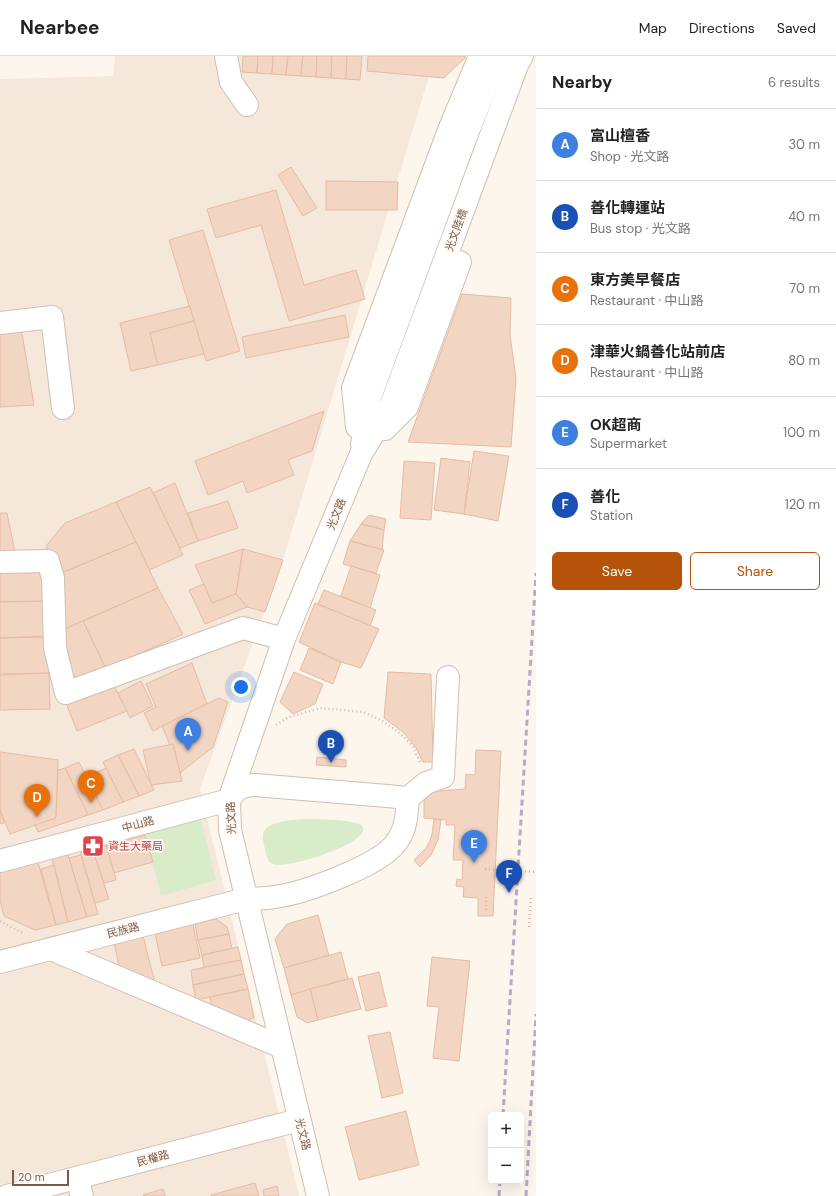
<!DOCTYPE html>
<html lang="en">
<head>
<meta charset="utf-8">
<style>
  body { margin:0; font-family:"DM Sans","Noto Sans TC",sans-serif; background:#f2f2f2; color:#222 }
  .controls { position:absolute; right:12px; bottom:12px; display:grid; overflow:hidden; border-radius:6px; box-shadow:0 4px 16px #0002 }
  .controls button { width:36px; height:36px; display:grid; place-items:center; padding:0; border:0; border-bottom:1px solid #e0e0e0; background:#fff; color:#222; font:20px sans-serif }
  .scale { position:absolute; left:12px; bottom:10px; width:57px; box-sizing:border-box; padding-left:4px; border:2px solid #7a5c4d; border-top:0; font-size:11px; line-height:14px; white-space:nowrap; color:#7a5c4d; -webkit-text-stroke:3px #fffaf3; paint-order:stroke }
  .you { position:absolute; left:241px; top:631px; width:14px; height:14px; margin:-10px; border:3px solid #fff; border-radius:50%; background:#1a73e8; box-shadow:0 0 0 6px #1a73e833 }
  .badge { display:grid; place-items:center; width:26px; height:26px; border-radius:50%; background:#b45309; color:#fff; font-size:13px; font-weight:700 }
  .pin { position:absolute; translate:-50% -33px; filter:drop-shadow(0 1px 2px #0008) }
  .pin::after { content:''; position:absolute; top:21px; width:14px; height:12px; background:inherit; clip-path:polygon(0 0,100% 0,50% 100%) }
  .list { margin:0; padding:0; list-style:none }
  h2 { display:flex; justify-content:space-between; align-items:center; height:52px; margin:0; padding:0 16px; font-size:17px }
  h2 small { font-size:13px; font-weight:400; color:#767676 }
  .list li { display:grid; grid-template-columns:26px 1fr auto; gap:12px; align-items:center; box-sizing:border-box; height:72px; padding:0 16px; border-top:1px solid #e0e0e0 }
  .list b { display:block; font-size:15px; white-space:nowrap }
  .list p { margin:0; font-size:13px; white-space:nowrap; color:#767676 }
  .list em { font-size:13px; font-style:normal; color:#767676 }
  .actions { display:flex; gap:8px; padding:12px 16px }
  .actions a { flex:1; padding:9px 0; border:1px solid #b45309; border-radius:6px; text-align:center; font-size:14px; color:#b45309 }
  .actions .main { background:#b45309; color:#fff }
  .map { position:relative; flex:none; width:536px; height:1140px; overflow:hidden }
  header { display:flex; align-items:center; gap:24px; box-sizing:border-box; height:56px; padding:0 20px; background:#fff; border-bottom:1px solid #e0e0e0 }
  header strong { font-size:19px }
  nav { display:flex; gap:22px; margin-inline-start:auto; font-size:14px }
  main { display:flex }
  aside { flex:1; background:#fff }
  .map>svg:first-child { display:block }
  .residential { fill:#f5e8da }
  .green { fill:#d8ecc9 }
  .building { fill:#f3d5c3; stroke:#e6bba3 }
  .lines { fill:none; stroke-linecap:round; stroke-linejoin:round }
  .minor-casing { stroke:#d1beb0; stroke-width:24 }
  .path { stroke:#d9b8a5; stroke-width:2.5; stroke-dasharray:1 3; stroke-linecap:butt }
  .minor { stroke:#fff; stroke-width:22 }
  .rail { stroke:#b9a8c9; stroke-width:3; stroke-dasharray:6 4; stroke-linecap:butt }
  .path-bridge { stroke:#d9b8a5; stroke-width:2.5; stroke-dasharray:1 3; stroke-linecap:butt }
  .labels { text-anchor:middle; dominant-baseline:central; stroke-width:3.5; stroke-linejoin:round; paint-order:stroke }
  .street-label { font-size:11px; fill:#7a5c4d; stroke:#fffaf3 }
  .health-label { font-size:11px; fill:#be3a42; stroke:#fffaf3; text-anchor:start }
</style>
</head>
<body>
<header>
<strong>Nearbee</strong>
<nav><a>Map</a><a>Directions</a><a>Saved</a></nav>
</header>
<main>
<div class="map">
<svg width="536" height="1140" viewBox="0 0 536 1140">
  <rect width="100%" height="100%" fill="#fdf6ec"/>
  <path class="residential" d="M115 0H435L283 504 200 733 299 1140H0V23L113 20Z"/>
  <g class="green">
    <path d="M200 760 216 824 161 840 145 775Z"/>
    <path d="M304 763C314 763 359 763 363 771 370 787 287 814 273 808 267 806 266 799 265 793 264 788 262 783 263 778 266 765 293 764 304 763Z"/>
  </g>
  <g class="building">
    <path d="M243 0H258L257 17 242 16Z"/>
    <path d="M258 0H273L272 18 257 17Z"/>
    <path d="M273 0H288L286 19 272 18Z"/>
    <path d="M288 0H303L301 20 286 19Z"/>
    <path d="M303 0H317L316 21 301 20Z"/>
    <path d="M317 0H332L331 22 316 21Z"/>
    <path d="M332 0H347L346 23 331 22Z"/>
    <path d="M347 0H362L360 24 346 23Z"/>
    <path d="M368 0H465V2L444 22 367 15Z"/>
    <path d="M291 111 317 152 303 160 278 119Z"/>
    <path d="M326 125 398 126 397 154H326Z"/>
    <path d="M276 134 304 229 356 214 365 243 289 265 261 169 216 182 207 153Z"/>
    <path d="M203 174 240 295 206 305 169 184Z"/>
    <path d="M462 238 511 242 510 279 516 322 511 391 408 386Z"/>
    <path d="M190 250 194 265 150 277 158 309 131 315 120 267Z"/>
    <path d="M345 259 349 281 246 302 242 281Z"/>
    <path d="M194 265 204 298 158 309 150 277Z"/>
    <path d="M21 271 34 349 0 351V273Z"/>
    <path d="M324 355 312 395 288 404 294 419 247 437 243 425 208 439 195 405Z"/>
    <path d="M474 395 509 400 498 465 464 458Z"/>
    <path d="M441 402 470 406 464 458 434 454Z"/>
    <path d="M404 405 435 407 431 464 400 462Z"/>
    <path d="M175 427 198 485 180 492 153 437Z"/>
    <path d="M150 431 183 499 149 514 136 486 116 446Z"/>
    <path d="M228 445 238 472 198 485 188 457Z"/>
    <path d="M116 446 136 486 59 518 46 490 65 467Z"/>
    <path d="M0 457H7L16 502 0 503Z"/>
    <path d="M369 459 386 463 384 474 361 468Z"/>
    <path d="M361 468 384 474 382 494 350 485Z"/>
    <path d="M350 485 384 494 376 517 343 508Z"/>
    <path d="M136 486 158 532 60 575 59 518Z"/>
    <path d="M243 493 236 538 212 547 195 509Z"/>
    <path d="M243 493 283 504 265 556 247 551 236 538Z"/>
    <path d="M46 509 47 545 0 546V510Z"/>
    <path d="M351 510 380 519 370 552 341 540Z"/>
    <path d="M204 528 212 547 236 538 247 551 205 568 189 534Z"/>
    <path d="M158 532 183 578 106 613 83 565Z"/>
    <path d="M324 534 376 554 370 570 318 548Z"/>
    <path d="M47 545 48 580 0 582V546Z"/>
    <path d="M315 547 379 573 361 612 341 606 299 586Z"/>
    <path d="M83 565 106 613 77 626 58 591 60 575Z"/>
    <path d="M48 581 49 617 0 618V582Z"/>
    <path d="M309 592 341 606 333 628 300 614Z"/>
    <path d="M192 607 207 648 153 675 144 657 156 651 146 628Z"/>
    <path d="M294 616 323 628 315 648 293 658 280 646Z"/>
    <path d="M388 616 431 618 433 706H423L416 692 404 677 384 662Z"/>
    <path d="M49 617 50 653 0 654V619Z"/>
    <path d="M141 625 153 650 130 662 118 637Z"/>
    <path d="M113 628 127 655 77 675 66 647Z"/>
    <path d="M219 642 228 646 213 691 180 717 173 688 170 689 162 670Z"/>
    <path d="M173 688 182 725 151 729 143 694Z"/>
    <path d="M134 693 154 734 139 740 118 699Z"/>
    <path d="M476 694 501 695 493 860H478V842L463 841 464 831 456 830 457 823 462 824 463 804H453L455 769H446V764L424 762V736L465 733 466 718 475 719Z"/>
    <path d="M0 696 58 704 56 762 10 778 0 754Z"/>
    <path d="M118 699 139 740 123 746 103 706Z"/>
    <path d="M317 701 346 704V711L316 709Z"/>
    <path d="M79 706 103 754 88 759 65 712Z"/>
    <path d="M65 712 88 759 38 776 35 769 56 762 58 714Z"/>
    <path d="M106 712 123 746 103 754 87 721Z"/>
    <path d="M0 754 4 767 0 768Z"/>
    <path d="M434 763 441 764 438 784 431 799 420 811 414 804 426 792 430 785 432 778Z"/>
    <path d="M145 779 153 806 114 817 106 790Z"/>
    <path d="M105 785 116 824 104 827 91 789Z"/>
    <path d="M91 789 109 843 95 847 79 792Z"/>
    <path d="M67 795 87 861 68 866 51 799Z"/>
    <path d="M81 799 98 858 87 861 69 802Z"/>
    <path d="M37 803 56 869 35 874 4 860 0 845V813Z"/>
    <path d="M54 809 68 866 56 869 41 813Z"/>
    <path d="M318 859 329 900 284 912 275 883 287 868Z"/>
    <path d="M216 863 227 871 229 878 198 884 195 867Z"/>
    <path d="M192 864 200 902 162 910 154 872Z"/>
    <path d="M229 878 232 893 202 899 198 884Z"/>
    <path d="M143 880 155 927 120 913 114 887Z"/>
    <path d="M238 891 241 904 204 912 202 899Z"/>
    <path d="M341 896 348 923 291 939 284 912Z"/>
    <path d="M432 901 470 905 459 1005 433 1002 439 951 427 950Z"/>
    <path d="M241 904 244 918 193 929 191 914Z"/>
    <path d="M379 916 387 950 366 955 358 921Z"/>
    <path d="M244 918 248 933 196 944 193 929Z"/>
    <path d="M352 922 361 953 318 964 310 933Z"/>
    <path d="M248 933 254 962 242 965 211 948 210 941Z"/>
    <path d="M310 933 318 964 307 967 297 961 291 939Z"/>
    <path d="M390 976 403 1037 382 1042 368 980Z"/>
    <path d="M406 1055 419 1109 359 1124 345 1071Z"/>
    <path d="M255 1127 259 1140H211V1139Z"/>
    <path d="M277 1130 279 1140H264L263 1134Z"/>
    <path d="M163 1133 165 1140H144L143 1139Z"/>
  </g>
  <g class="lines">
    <g class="minor-casing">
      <g id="minor">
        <path d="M226 0 231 26 247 49"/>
        <path d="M0 267 52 261 63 352"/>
        <path d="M357 371 353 332 449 74 480 0"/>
        <path d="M385 373 407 351 460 206"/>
        <path d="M362 388 370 341 465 83 492 15 501 0"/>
        <path d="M0 506 48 505 53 522 55 592 66 637 243 572 284 583"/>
        <path d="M408 742 426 727 443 721 448 621"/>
        <path d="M0 805 229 744"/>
        <path d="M51 893 282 991"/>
        <path d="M0 906 246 843C255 842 265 843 274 841 302 838 378 810 395 788 406 775 407 759 408 742L387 740 255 729C241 730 237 732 229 744"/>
        <path d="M77 1122 82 1140"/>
        <path d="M7 1140 299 1064"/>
        <path d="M318 1140 230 774 229 744 284 583 361 398 391 349 517 9 522 0"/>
      </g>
    </g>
    <g class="path">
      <path d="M276 669 289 661 320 652 363 656 381 664 397 675 412 689 421 708"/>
      <path d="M486 854V838"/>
      <path d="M0 865 24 878"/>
      <path d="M529 871 531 840"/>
    </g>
    <use href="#minor" class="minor"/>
    <g class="rail">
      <path d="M503 1059 536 517"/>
      <path d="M499 1140 500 1125"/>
      <path d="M526 1140 536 958"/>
    </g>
    <path class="path-bridge" d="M485 813 536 816"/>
  </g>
  <defs>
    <g id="pharmacy-square" transform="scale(1.15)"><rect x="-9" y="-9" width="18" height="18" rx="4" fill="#e0444e" stroke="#fffaf3"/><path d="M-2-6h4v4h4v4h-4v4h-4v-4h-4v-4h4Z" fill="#fff"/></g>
  </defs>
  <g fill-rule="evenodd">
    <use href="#pharmacy-square" x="93" y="790"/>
  </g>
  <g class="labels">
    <g class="street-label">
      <text transform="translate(456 174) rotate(-70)">光文陸橋</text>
      <text transform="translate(336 458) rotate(-68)">光文路</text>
      <text transform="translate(231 762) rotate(-93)">光文路</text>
      <text transform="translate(138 768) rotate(-15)">中山路</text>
      <text transform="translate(123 874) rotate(-14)">民族路</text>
      <text transform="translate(303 1078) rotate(76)">光文路</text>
      <text transform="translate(153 1102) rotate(-15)">民權路</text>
    </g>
    <g class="health-label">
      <text x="108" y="790">資生大藥局</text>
    </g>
  </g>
</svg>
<div class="controls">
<button>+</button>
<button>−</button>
</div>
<div class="scale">20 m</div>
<div class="you"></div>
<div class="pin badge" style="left:188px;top:695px;background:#3f7fe0">A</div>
<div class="pin badge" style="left:331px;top:707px;background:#1a4fb4">B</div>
<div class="pin badge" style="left:91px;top:747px;background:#e8710a">C</div>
<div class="pin badge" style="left:37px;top:761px;background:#e8710a">D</div>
<div class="pin badge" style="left:474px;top:807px;background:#3f7fe0">E</div>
<div class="pin badge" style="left:509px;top:837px;background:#1a4fb4">F</div>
</div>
<aside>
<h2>Nearby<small>6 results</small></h2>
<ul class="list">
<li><span class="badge" style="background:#3f7fe0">A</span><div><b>富山檀香</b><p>Shop · 光文路</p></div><em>30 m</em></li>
<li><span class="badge" style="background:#1a4fb4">B</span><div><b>善化轉運站</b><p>Bus stop · 光文路</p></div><em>40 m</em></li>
<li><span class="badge" style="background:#e8710a">C</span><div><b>東方美早餐店</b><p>Restaurant · 中山路</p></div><em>70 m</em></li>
<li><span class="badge" style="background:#e8710a">D</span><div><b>津華火鍋善化站前店</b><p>Restaurant · 中山路</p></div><em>80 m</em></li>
<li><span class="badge" style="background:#3f7fe0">E</span><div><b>OK超商</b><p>Supermarket</p></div><em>100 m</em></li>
<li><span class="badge" style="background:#1a4fb4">F</span><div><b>善化</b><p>Station</p></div><em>120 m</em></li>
</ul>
<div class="actions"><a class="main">Save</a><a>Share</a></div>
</aside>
</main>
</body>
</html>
